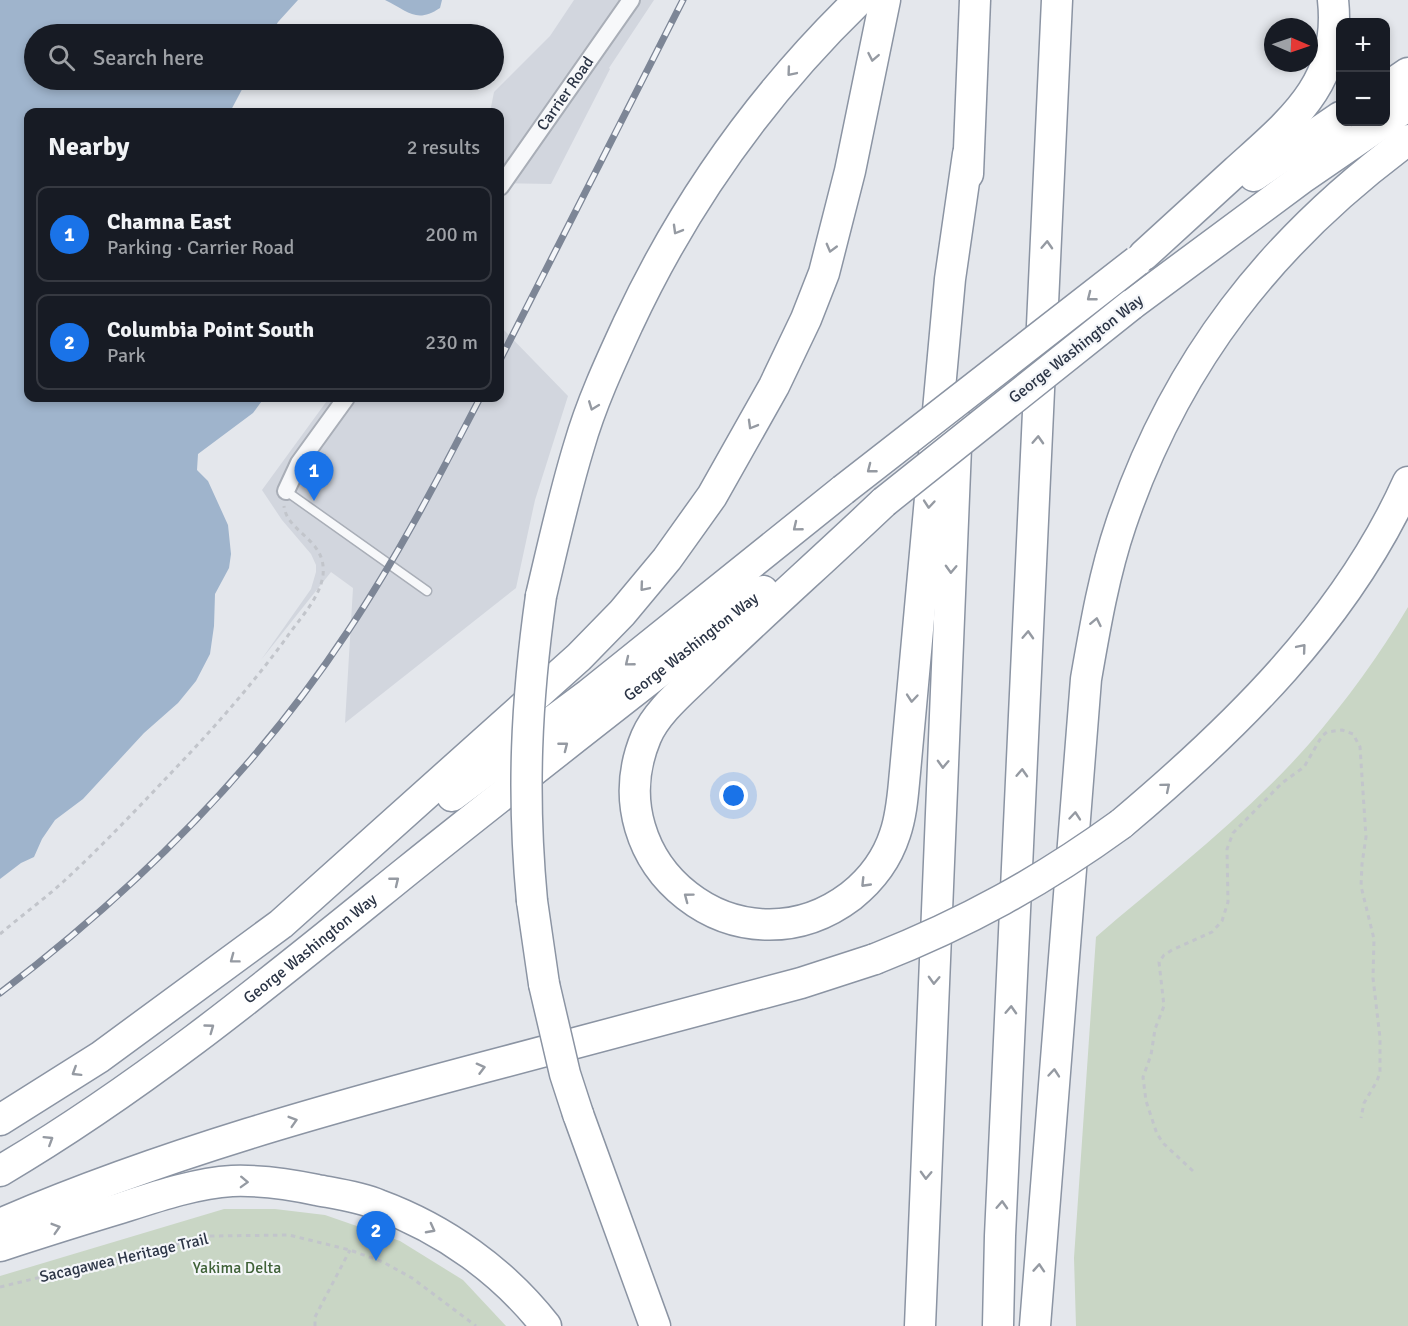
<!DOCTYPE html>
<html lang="en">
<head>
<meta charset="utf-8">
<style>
  body { margin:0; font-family:Signika,sans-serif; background:#242831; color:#f1f3f6 }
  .controls { position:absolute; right:18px; top:18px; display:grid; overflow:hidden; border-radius:12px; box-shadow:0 3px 9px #0003 }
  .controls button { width:54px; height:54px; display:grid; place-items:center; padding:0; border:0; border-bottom:2px solid #363941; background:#171b24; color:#f1f3f6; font:30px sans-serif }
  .compass { position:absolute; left:1264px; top:18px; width:54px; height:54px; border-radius:50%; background:#171b24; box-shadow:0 3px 9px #0003; rotate:92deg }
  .you { position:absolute; left:734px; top:796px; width:21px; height:21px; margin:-15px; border:4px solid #fff; border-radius:50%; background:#1a73e8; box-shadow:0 0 0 9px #1a73e833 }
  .badge { display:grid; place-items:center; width:39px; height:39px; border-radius:50%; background:#1a73e8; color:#fff; font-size:20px; font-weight:700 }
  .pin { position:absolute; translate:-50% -50px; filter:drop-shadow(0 2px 3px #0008) }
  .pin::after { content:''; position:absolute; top:32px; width:21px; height:18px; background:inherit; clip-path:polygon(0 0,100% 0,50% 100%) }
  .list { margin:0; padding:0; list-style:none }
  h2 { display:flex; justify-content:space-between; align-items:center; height:78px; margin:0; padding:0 24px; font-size:26px }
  h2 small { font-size:20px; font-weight:400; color:#9ea1a6 }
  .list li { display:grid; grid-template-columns:39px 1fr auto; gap:18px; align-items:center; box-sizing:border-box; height:96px; margin:0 12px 12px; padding:0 12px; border:2px solid #363941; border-radius:12px }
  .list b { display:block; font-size:22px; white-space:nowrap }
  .list p { margin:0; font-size:20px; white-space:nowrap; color:#9ea1a6 }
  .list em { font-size:20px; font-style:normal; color:#9ea1a6 }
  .icon { flex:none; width:33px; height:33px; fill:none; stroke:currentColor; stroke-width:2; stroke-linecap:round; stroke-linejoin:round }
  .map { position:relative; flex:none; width:1408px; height:1326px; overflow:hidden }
  .search { position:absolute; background:#171b24; box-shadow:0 3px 9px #0003; left:24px; top:24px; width:480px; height:66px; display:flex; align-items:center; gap:15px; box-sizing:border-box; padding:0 21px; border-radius:33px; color:#9ea1a6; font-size:22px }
  .panel { position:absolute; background:#171b24; box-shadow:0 3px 9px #0003; left:24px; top:108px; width:480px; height:294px; border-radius:12px }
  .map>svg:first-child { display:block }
  .built { fill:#d2d6de }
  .green { fill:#c9d6c5 }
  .water { fill:#9fb4cc }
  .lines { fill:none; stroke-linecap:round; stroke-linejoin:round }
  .lane-casing { stroke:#a9aeb7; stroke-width:11 }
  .street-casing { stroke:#a9aeb7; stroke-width:20 }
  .highway-casing { stroke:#8b94a3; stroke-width:33 }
  .path { stroke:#c2c5cb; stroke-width:3; stroke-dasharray:4.5 4.5; stroke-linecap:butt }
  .lane { stroke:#f7f8fa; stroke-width:8 }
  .street { stroke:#f7f8fa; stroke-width:16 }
  .highway { stroke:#fff; stroke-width:30 }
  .rail-casing { stroke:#7d8696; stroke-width:7 }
  .rail { stroke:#f4f6f9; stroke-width:4.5; stroke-dasharray:14; stroke-linecap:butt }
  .highway-bridge-casing { stroke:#8b94a3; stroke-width:33; stroke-linecap:butt }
  .highway-bridge { stroke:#fff; stroke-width:30 }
  .oneway { stroke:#959aa2 }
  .labels { text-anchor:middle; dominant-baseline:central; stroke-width:4.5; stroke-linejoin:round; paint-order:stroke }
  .street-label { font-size:16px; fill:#2b3445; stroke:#f4f6f9 }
  .park-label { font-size:16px; fill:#3f6138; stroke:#f4f6f9 }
</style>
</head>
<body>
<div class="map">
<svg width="1408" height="1326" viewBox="0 0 1408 1326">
  <rect width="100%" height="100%" fill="#e4e7ec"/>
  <g class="built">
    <path d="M574 0H654L609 68 610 69 551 184 500 183V112H490L494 92 550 36Z"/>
    <path d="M500 326 568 396 535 500 516 588 345 723 353 588 331 572 261 660 311 589 316 572V565L311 554 282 520 262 490 329 398H500Z"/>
  </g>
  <g class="green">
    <path d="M1408 607V1326H1076L1074 1258 1096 937C1168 875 1246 816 1309 744 1346 701 1379 656 1408 607Z"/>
    <path d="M224 1209H275L325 1215 400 1241 463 1280 506 1326H0V1276Z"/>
  </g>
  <g class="water">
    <path d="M0 0H298L278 22 271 34H34V80H247L230 112H28V398H264L253 413 198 454 197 470 208 481 228 525 231 554 229 568 215 594 214 626 210 654 196 681 178 703 144 733 83 799 55 820 42 839 34 857 21 863 0 879Z"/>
    <path d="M385 0H442L440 8C416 24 408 11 385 0Z"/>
  </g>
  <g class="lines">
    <g class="lane-casing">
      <path id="lane" d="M286 491 427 591"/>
    </g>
    <g class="street-casing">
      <g id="street">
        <path id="s1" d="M500 187 631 0"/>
        <path d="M286 491 299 463 346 398"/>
      </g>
    </g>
    <g class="highway-casing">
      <g id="highway">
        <path d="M1386 88 1408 73"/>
        <path d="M1386 120 1408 106"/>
        <path d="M968 174 975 0"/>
        <path d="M1254 176 1340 117"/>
        <path d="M1144 255C1175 227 1205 199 1236 171 1291 121 1342 83 1333 0"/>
        <path d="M1131 305 1301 179 1384 122"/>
        <path d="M884 502C825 558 764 612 705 669 685 689 657 711 646 737 593 864 740 980 851 896 871 880 887 859 895 834 902 814 903 792 905 772L950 279 968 154"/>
        <path d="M541 596C553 545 564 495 579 446 591 404 610 363 628 324 685 202 763 93 859 0"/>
        <path d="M452 796 589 694 843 490"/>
        <path d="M1121 824C1235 728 1346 620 1408 482"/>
        <path d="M532 901 544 984"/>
        <path d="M578 1114 655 1326"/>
        <path d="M0 1120 100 1057 281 924 579 657 622 613 667 559 712 496 774 386 806 319 824 273 850 171 885 0"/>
        <path id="s2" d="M0 1171C146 1085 276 977 407 871 525 776 644 684 763 591"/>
        <path d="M0 1224C162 1154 333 1107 504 1062 603 1036 702 1010 801 983L875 959"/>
        <path d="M0 1246C40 1233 81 1220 121 1208 155 1197 196 1183 232 1181 260 1180 289 1184 317 1190 338 1194 360 1197 379 1205 444 1229 503 1271 546 1326"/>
        <path d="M920 1326 957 423"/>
        <path d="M998 1326 1000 1236 1057 0"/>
        <path d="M1035 1326 1086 679C1095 627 1104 574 1121 524 1176 362 1271 241 1408 140"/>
      </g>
    </g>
    <g class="path">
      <path d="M0 934C21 916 43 900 63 882 101 847 137 809 172 772 213 729 252 685 287 637 300 618 320 598 323 575 327 539 287 533 284 506"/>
      <path d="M1193 1171 1164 1144 1157 1134 1146 1101 1143 1077 1151 1055 1155 1029 1164 1006 1159 962 1164 955 1172 950 1212 932 1222 921 1228 902 1227 849 1233 833 1282 783 1304 767 1322 736 1327 732 1342 730 1353 734 1360 747 1366 837 1362 864 1361 886 1374 939 1373 978 1380 1038V1072L1377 1081 1364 1103 1361 1118"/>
      <path d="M0 1287 211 1236 289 1235 350 1250 383 1262 412 1278 476 1326"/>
      <path d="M315 1326V1317L350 1250"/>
    </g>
    <use href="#lane" class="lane"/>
    <use href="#street" class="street"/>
    <use href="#highway" class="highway"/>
    <g class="rail-casing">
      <g id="rail">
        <path d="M500 360 683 0"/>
        <path d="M0 993C134 891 255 772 348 631 398 556 439 477 480 398"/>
      </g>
    </g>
    <use href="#rail" class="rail"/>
    <g class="highway-bridge-casing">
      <g id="highway-bridge">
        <path d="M843 490 1137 261"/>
        <path d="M884 502 1131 305"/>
        <path d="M532 901C522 794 526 702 541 596"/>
        <path d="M875 959C966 923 1041 882 1121 824"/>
        <path d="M544 984 565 1074 578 1114"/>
      </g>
    </g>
    <use href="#highway-bridge" class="highway-bridge"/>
  </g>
  <defs><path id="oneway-chevron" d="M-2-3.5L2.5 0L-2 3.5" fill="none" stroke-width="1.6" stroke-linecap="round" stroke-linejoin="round" transform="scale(1.5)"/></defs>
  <g class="oneway">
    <use href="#oneway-chevron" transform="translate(873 57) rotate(101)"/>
    <use href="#oneway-chevron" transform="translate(791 72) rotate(130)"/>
    <use href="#oneway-chevron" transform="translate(677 230) rotate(120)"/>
    <use href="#oneway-chevron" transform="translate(1047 245) rotate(-87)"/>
    <use href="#oneway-chevron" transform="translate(831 248) rotate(105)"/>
    <use href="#oneway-chevron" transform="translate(1091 297) rotate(142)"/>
    <use href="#oneway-chevron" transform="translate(593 406) rotate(111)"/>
    <use href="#oneway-chevron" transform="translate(752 425) rotate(120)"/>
    <use href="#oneway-chevron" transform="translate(1038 440) rotate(-87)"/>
    <use href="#oneway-chevron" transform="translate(871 469) rotate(142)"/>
    <use href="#oneway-chevron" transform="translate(929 504) rotate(95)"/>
    <use href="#oneway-chevron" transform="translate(797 527) rotate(141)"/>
    <use href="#oneway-chevron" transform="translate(951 569) rotate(92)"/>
    <use href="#oneway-chevron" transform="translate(644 587) rotate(130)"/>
    <use href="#oneway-chevron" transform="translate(1096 622) rotate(-78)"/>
    <use href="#oneway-chevron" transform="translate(1028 635) rotate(-87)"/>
    <use href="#oneway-chevron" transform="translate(1302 648) rotate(-50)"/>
    <use href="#oneway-chevron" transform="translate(629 662) rotate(141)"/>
    <use href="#oneway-chevron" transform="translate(912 698) rotate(95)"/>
    <use href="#oneway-chevron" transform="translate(564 746) rotate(-38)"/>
    <use href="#oneway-chevron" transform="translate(943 764) rotate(92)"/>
    <use href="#oneway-chevron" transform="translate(1022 773) rotate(-87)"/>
    <use href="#oneway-chevron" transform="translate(1166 787) rotate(-40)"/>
    <use href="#oneway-chevron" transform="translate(1075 816) rotate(-85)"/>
    <use href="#oneway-chevron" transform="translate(395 881) rotate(-39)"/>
    <use href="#oneway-chevron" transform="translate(865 883) rotate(134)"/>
    <use href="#oneway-chevron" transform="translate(688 897) rotate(-143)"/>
    <use href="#oneway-chevron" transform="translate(234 959) rotate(143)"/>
    <use href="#oneway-chevron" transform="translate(934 980) rotate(92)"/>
    <use href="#oneway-chevron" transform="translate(1011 1010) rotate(-87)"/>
    <use href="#oneway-chevron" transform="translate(210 1028) rotate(-36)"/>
    <use href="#oneway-chevron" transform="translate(481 1068) rotate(-15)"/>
    <use href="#oneway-chevron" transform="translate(76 1072) rotate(148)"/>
    <use href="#oneway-chevron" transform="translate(1054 1073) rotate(-85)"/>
    <use href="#oneway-chevron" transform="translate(293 1121) rotate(-17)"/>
    <use href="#oneway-chevron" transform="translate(49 1140) rotate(-32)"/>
    <use href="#oneway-chevron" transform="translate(926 1175) rotate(92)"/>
    <use href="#oneway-chevron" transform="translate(244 1182) rotate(2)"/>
    <use href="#oneway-chevron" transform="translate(1002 1205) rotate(-87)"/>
    <use href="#oneway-chevron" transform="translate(56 1228) rotate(-17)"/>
    <use href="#oneway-chevron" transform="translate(431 1229) rotate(28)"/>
    <use href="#oneway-chevron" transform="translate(1039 1268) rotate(-86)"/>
  </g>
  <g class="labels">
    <g class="street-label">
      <text stroke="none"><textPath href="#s1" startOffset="114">Carrier Road</textPath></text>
      <text transform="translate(1076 349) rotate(-38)">George Washington Way</text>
      <text stroke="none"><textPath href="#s2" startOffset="868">George Washington Way</textPath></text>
      <text stroke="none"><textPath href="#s2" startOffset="382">George Washington Way</textPath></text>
      <text transform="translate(124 1258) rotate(-13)">Sacagawea Heritage Trail</text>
    </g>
    <g class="park-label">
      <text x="237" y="1268">Yakima Delta</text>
    </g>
  </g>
</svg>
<div class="controls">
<button>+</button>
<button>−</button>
</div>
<svg class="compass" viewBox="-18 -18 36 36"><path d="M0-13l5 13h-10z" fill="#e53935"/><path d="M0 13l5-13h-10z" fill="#9ea1a6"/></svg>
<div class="you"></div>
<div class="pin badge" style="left:314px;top:501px">1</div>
<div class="pin badge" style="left:376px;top:1261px">2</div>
<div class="search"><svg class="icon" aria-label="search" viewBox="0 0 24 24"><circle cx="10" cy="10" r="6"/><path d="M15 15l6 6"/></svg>Search here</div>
<section class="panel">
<h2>Nearby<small>2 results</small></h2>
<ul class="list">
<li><span class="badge">1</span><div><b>Chamna East</b><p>Parking · Carrier Road</p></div><em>200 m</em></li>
<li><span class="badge">2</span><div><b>Columbia Point South</b><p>Park</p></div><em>230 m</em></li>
</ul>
</section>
</div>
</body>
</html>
